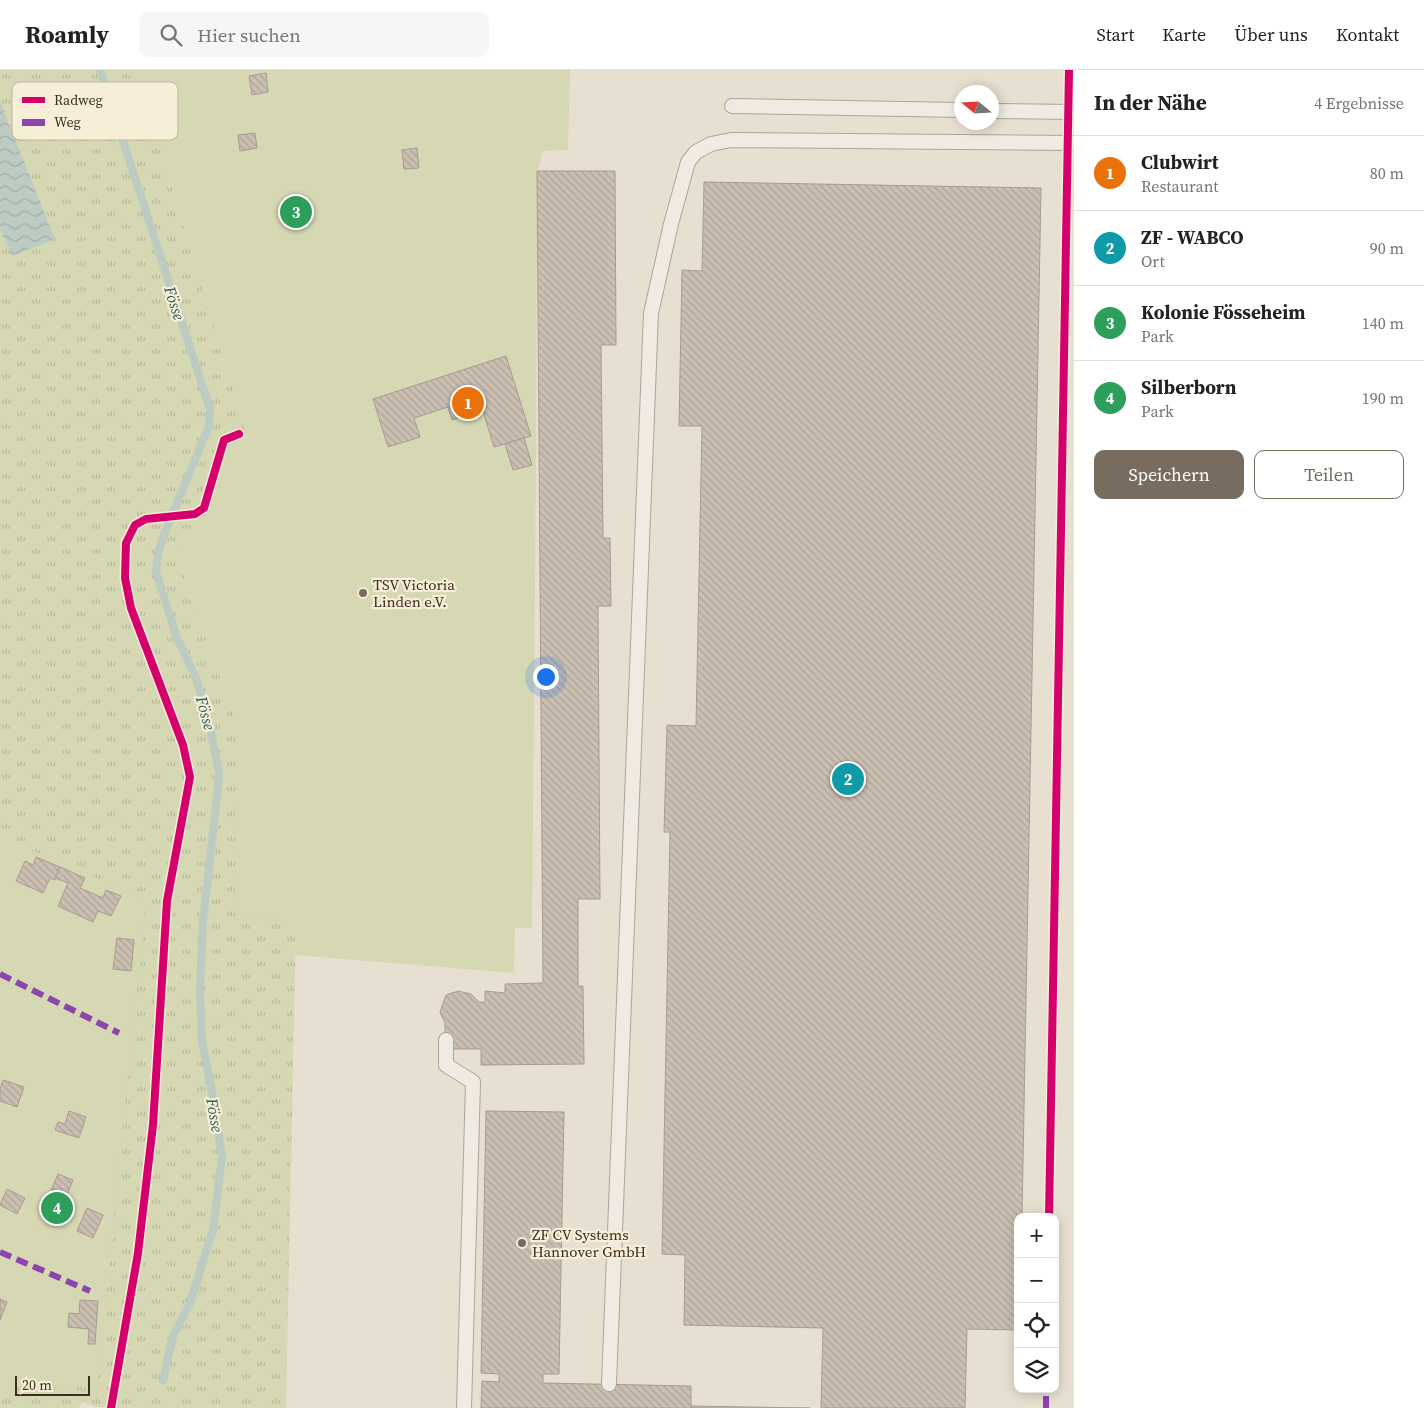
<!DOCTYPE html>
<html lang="de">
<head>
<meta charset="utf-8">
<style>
  body { margin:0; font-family:"Source Serif 4",serif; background:#f6f6f6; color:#222 }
  .controls { position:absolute; right:15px; bottom:15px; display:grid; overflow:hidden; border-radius:10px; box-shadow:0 2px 12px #0003 }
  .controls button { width:45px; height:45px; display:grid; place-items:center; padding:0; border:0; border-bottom:1px solid #e0e0e0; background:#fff; color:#222; font:25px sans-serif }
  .compass { position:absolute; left:954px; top:15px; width:45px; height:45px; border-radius:50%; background:#fff; box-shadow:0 2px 12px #0003; rotate:288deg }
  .scale { position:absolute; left:15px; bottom:12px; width:75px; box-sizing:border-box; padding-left:5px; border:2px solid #3d2e20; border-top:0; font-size:14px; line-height:18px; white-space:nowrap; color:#3d2e20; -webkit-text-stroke:4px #f7eed8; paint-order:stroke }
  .you { position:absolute; left:545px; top:606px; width:18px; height:18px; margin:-12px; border:4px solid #fff; border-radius:50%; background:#1a73e8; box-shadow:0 0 0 8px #1a73e833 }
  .badge { display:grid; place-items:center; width:32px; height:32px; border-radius:50%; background:#786c5e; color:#fff; font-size:16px; font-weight:700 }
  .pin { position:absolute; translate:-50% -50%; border:2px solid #fff; box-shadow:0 1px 5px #0006 }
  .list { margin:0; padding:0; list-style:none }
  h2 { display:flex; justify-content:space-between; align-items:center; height:65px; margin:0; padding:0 20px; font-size:21px }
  h2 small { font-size:16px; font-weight:400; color:#767676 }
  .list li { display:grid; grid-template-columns:32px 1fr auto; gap:15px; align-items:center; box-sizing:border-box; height:75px; padding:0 20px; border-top:1px solid #e0e0e0 }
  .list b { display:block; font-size:19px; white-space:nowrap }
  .list p { margin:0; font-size:16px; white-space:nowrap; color:#767676 }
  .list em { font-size:16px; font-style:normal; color:#767676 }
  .actions { display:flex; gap:10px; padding:15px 20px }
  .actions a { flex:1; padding:11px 0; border:1px solid #786c5e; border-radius:10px; text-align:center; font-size:18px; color:#786c5e }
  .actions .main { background:#786c5e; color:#fff }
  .icon { flex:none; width:28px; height:28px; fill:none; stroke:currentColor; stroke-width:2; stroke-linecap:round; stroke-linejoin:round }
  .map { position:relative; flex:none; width:1074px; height:1338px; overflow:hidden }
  header { display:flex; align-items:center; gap:30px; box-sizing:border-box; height:70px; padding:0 25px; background:#fff; border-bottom:1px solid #e0e0e0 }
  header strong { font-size:24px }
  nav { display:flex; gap:28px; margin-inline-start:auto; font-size:18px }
  .search { width:350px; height:45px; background:#f6f6f6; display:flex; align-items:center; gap:12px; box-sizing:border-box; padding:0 18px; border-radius:10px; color:#767676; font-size:19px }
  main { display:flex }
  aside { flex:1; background:#fff }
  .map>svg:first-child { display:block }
  .grass { fill:url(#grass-tufts) }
  .garden { fill:#d6d7b3 }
  .water { fill:url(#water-waves) }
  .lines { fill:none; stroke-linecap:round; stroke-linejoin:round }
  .stream { stroke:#bcccc2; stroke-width:8 }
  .building { fill:url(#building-back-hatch); stroke:#a89c90 }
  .service-casing { stroke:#ada599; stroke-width:16 }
  .service { stroke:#efebe3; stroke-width:14 }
  .quiet { stroke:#8e44ad; stroke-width:6; stroke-dasharray:12 6; stroke-linecap:butt }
  .cycleway-casing { stroke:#f7eed8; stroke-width:11 }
  .cycleway { stroke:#d6006c; stroke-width:8 }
  .poi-dot { fill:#786c5e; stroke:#f7eed8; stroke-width:2 }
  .labels { text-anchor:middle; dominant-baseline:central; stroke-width:4.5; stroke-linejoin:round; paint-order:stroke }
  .poi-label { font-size:15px; fill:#3d2e20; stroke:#f7eed8; text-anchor:start }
  .water-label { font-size:16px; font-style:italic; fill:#2f5d5a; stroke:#f7eed8 }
  .key { fill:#f7eed8; stroke:#bfb4a1; stroke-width:1 }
  .key-label { font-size:14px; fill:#3d2e20 }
</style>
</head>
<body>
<header>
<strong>Roamly</strong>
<div class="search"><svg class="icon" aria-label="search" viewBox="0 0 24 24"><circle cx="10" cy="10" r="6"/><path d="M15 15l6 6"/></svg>Hier suchen</div>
<nav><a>Start</a><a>Karte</a><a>Über uns</a><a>Kontakt</a></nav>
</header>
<main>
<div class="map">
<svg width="1074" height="1338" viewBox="0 0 1074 1338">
  <defs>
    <pattern id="grass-tufts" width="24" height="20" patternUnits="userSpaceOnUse" patternTransform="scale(1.25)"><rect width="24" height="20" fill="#d6d7b3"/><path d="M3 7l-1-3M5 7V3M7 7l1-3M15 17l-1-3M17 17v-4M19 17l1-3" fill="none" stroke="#b9b99a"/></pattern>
    <pattern id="water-waves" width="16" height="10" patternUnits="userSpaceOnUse" patternTransform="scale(1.25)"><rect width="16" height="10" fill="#bcccc2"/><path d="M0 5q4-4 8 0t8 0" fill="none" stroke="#a2b0a6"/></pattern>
    <pattern id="building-back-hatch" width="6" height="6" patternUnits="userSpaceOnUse" patternTransform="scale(1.25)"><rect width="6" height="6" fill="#cbbfb2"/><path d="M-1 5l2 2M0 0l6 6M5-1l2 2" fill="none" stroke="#afa499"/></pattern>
  </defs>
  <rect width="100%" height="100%" fill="#e7e0d1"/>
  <path class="grass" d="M0 0H136L251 377 227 380 205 452 193 453 181 485 182 499 239 660 240 728 296 851 286 1338H115L95 1337 83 1332 78 1338H0V1313L4 1315 146 830 0 767Z"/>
  <g class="garden">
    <path d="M136 0H570L568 80 543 81 537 101 536 401 532 858H515L514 903 295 885 296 851 235 847 240 728 239 660 182 499 181 485 193 453 205 452 227 380 251 377Z"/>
    <path d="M0 767 146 829 97 1316 4 1315 0 1313Z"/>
  </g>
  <path class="water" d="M0 32 55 169 12 186 0 159Z"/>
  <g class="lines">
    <path class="stream" d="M100 0 210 339 209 356 165 462 158 482 156 502 177 568 196 608 209 652 219 702 218 717 203 851 200 921 202 972 212 1022 222 1087 213 1160 190 1233 173 1266 163 1310"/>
  </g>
  <g class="building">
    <path d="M266 3 268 22 252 25 249 6Z"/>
    <path d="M255 63 257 78 240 81 238 65Z"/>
    <path d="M417 78 419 98 404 99 402 80Z"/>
    <path d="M537 101H615L616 275H601L603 468H610L611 536H598L600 829H578V916H583L584 994 481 995V979H445V953L440 942 446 925 458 921 471 924 479 932H485V921L505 923V914L543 913Z"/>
    <path d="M704 112 1041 118 1022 1147H1018V1260L967 1259 965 1338H821L823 1258 684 1255 685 1185 662 1184 670 762H664L667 655 696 656 702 356H679L682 200 702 201Z"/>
    <path d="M506 286 531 366 494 377 483 341 452 350 448 337 414 348 420 367 388 377 373 329Z"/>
    <path d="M524 368 532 395 513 400 505 374Z"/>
    <path d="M36 787 60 797 55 810 50 808 43 823 16 811 25 791 33 795Z"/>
    <path d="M60 797 85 808 80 818 103 828 106 820 121 826 111 846 98 841 93 852 58 836 68 813 55 808Z"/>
    <path d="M117 868 134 870 131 901 113 899Z"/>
    <path d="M3 1010 24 1017 17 1037 0 1031V1019Z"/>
    <path d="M69 1041 86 1047 79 1068 55 1060 58 1052 65 1054Z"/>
    <path d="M486 1041 564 1042 559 1304H543V1313L691 1316V1336L810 1338H481L482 1311 499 1312V1304L481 1303Z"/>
    <path d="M58 1104 73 1110 65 1130 50 1123Z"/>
    <path d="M7 1119 25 1128 17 1144 0 1135Z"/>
    <path d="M87 1138 103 1145 93 1168 77 1161Z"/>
    <path d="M0 1229 7 1232 0 1250Z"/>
    <path d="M80 1230 98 1231 95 1274H88L89 1259 68 1257 69 1243 79 1244Z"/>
  </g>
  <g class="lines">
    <g class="service-casing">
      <g id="service">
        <path d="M732 36 962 40"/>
        <path d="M992 41 1074 42"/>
        <path d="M446 970V995L473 1012 464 1338"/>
        <path d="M609 1314 651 243 671 154 688 92 696 82 711 74 731 70 1074 73"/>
      </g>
    </g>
    <use href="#service" class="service"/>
    <g class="quiet">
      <path d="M0 904 119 963"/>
      <path d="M0 1182 90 1221"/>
      <path d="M1046 1338V1319"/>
    </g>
    <g class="cycleway-casing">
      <g id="cycleway">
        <path d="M1049 1147 1069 0"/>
        <path d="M111 1338 138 1183 153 1055 167 831 190 707 183 675 131 538 125 508 126 473 135 455 146 449 195 444 204 438 224 370 239 364"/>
      </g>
    </g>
    <use href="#cycleway" class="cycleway"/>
  </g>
  <g class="poi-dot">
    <circle cx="363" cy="523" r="5"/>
    <circle cx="522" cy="1173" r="5"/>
  </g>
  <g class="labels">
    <g class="poi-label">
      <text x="373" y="514">TSV Victoria<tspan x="373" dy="17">Linden e.V.</tspan></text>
      <text x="532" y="1164">ZF CV Systems<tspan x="532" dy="17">Hannover GmbH</tspan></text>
    </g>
    <g class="water-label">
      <text transform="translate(175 233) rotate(72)">Fösse</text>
      <text transform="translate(206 643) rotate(75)">Fösse</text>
      <text transform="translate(215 1045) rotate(80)">Fösse</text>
    </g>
  </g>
  <rect x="12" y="12" width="166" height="58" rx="8" class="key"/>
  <rect x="22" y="27" width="23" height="6" fill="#d6006c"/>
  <rect x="22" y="49" width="23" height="7" fill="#8e44ad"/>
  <g class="key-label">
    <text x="54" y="35">Radweg</text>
    <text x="54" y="57">Weg</text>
  </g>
</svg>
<div class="controls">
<button>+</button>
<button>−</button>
<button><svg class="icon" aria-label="locate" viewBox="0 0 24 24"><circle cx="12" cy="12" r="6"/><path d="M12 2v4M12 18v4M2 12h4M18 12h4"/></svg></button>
<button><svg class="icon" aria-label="layers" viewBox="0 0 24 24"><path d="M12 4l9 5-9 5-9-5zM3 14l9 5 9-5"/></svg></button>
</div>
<svg class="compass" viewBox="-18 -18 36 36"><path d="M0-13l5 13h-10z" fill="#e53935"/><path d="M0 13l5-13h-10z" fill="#767676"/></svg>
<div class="scale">20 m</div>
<div class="you"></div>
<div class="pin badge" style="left:468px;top:333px;background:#e8710a">1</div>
<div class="pin badge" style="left:848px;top:709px;background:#0f9aa8">2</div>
<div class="pin badge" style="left:296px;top:142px;background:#2e9e5b">3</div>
<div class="pin badge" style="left:57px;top:1138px;background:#2e9e5b">4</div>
</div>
<aside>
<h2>In der Nähe<small>4 Ergebnisse</small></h2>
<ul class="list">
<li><span class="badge" style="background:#e8710a">1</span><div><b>Clubwirt</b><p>Restaurant</p></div><em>80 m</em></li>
<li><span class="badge" style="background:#0f9aa8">2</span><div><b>ZF - WABCO</b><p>Ort</p></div><em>90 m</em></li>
<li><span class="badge" style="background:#2e9e5b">3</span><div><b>Kolonie Fösseheim</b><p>Park</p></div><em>140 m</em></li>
<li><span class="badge" style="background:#2e9e5b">4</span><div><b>Silberborn</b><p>Park</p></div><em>190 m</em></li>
</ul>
<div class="actions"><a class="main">Speichern</a><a>Teilen</a></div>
</aside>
</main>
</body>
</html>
